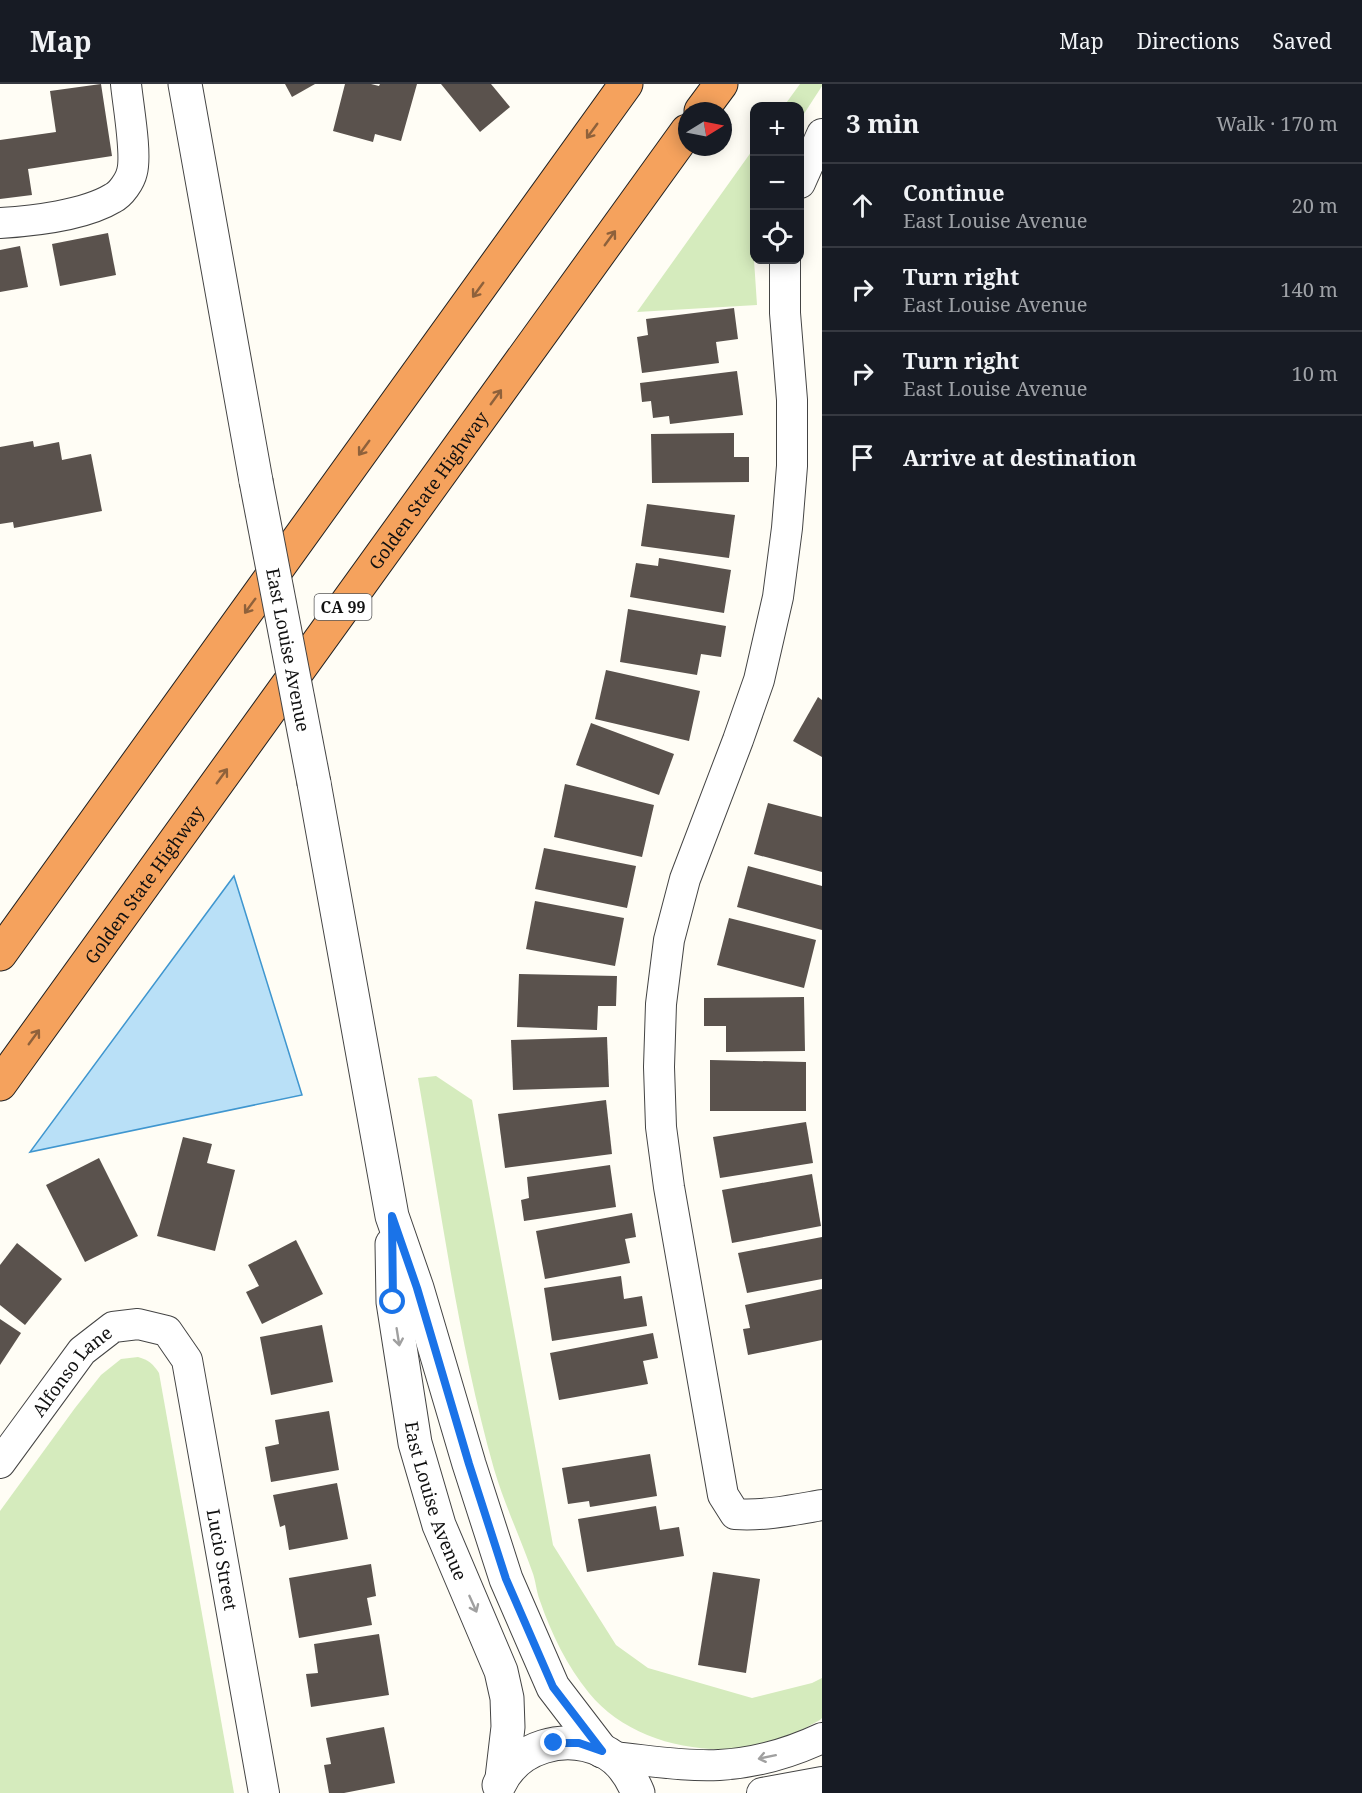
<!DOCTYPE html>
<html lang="en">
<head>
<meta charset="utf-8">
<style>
  body { margin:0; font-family:"Noto Serif",serif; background:#242831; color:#f1f3f6 }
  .controls { position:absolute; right:18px; top:18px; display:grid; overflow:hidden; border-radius:12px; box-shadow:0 3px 15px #0003 }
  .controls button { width:54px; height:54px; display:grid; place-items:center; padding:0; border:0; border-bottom:2px solid #363941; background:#171b24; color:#f1f3f6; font:30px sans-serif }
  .compass { position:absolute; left:678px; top:18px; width:54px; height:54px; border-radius:50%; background:#171b24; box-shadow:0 3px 15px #0003; rotate:80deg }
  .stop { position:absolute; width:18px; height:18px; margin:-14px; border:4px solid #1a73e8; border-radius:50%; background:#fff }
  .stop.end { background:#1a73e8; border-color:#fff; box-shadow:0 2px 6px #0008 }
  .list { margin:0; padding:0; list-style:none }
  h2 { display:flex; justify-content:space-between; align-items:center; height:78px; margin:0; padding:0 24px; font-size:26px }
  h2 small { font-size:20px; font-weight:400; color:#9ea1a6 }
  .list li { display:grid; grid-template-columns:39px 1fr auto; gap:18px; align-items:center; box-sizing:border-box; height:84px; padding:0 24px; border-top:2px solid #363941 }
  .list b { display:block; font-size:22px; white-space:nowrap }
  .list p { margin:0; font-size:20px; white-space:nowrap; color:#9ea1a6 }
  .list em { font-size:20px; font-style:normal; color:#9ea1a6 }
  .icon { flex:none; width:33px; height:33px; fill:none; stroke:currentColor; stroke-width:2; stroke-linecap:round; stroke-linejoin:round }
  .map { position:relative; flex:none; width:822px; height:1709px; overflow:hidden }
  header { display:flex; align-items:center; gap:36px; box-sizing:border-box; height:84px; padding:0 30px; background:#171b24; border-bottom:2px solid #363941 }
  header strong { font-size:28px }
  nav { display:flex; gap:33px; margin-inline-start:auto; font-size:21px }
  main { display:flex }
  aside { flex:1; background:#171b24 }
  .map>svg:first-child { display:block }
  .green { fill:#d5ebbd }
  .water { fill:#b9e0f7; stroke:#3f96cf; stroke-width:1.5 }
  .building { fill:#5a524d }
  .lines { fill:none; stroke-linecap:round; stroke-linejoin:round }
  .minor-casing { stroke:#444; stroke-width:32 }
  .tertiary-casing { stroke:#444; stroke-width:35 }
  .motorway-casing { stroke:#222; stroke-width:35 }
  .minor { stroke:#fff; stroke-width:30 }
  .tertiary { stroke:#fff; stroke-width:33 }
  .motorway { stroke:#f5a25d; stroke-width:33 }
  .tertiary-bridge-casing { stroke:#444; stroke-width:35; stroke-linecap:butt }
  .tertiary-bridge { stroke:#fff; stroke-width:33 }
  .oneway { stroke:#8e613b }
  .oneway2 { stroke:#a0a0a0 }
  .route { stroke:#1a73e8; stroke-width:8 }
  .labels { text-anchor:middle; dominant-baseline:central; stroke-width:6; stroke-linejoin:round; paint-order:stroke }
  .shield { fill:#fff; stroke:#585858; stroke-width:1.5 }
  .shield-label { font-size:16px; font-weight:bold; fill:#111 }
  .street-label { font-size:18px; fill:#111; stroke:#fff }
</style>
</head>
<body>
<header>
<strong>Map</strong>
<nav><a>Map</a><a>Directions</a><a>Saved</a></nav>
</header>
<main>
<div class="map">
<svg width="822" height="1709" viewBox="0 0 822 1709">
  <rect width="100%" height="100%" fill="#fffdf5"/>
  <g class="green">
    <path d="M800 0H822V2L800 36V22H784Z"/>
    <path d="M754 64V176L757 221 637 228Z"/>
    <path d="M436 992 472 1016 553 1461 616 1561 648 1584 752 1614 812 1599 822 1594V1634L820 1636C812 1640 804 1645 796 1649 731 1680 635 1666 589 1609 567 1582 551 1549 540 1517 536 1507 536 1497 532 1487 520 1453 504 1419 494 1385 458 1257 441 1125 418 994Z"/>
    <path d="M138 1273C149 1276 153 1280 159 1289L234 1709H0V1427L75 1324 101 1291 121 1275Z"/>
  </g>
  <path class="water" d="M234 792 302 1011 30 1068Z"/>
  <g class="building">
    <path d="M101 0 112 72 28 85 32 111 0 115V56L56 48 50 7Z"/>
    <path d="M285 0H315L292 13Z"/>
    <path d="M345 0H371L379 2 380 0H417L401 57 375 50 373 58 333 47Z"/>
    <path d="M441 0H491L510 23 480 48Z"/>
    <path d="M108 149 116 191 60 202 52 160Z"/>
    <path d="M20 162 28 203 0 208V166Z"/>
    <path d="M734 224 738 255 716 258 719 279 642 289 637 253 648 251 646 235Z"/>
    <path d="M737 287 743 331 670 340 669 332 653 334 651 317 642 318 640 299Z"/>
    <path d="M734 349V373H749V398L652 399 651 350Z"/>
    <path d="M33 357 34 363 59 358 62 376 91 370 102 427 14 444 13 438 0 440V363Z"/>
    <path d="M647 420 735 431 729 474 641 462Z"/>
    <path d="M659 474 731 486 724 529 630 513 636 479 658 482Z"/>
    <path d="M628 525 726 542 721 573 701 570 697 591 620 578Z"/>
    <path d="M606 586 700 607 689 657 595 635Z"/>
    <path d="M818 613 822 616V673L793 657Z"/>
    <path d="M591 639 674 670 659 711 576 681Z"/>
    <path d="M565 700 654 721 642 773 554 753Z"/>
    <path d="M768 719 822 733V788L754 770Z"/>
    <path d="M544 764 636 782 627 824 535 805Z"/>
    <path d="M748 782 822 802V846L737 823Z"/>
    <path d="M535 817 624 834 615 882 526 865Z"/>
    <path d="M729 834 816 856 804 904 717 881Z"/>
    <path d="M519 890 617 892 616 922H598L597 946 517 943Z"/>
    <path d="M804 913 805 967 726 968V942H704V914Z"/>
    <path d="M607 953 609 1003 513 1006 511 956Z"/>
    <path d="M710 976 806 978V1027H710Z"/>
    <path d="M606 1016 612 1070 505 1084 498 1030Z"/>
    <path d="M806 1038 813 1079 720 1094 713 1053Z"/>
    <path d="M183 1053 212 1060 207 1079 235 1086 215 1167 157 1152Z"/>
    <path d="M99 1074 138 1152 85 1178 46 1101Z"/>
    <path d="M610 1081 616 1123 524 1137 521 1116 529 1114 527 1093Z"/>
    <path d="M812 1090 821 1142 732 1159 722 1106Z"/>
    <path d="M632 1129 636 1153 625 1155 630 1179 545 1195 536 1147Z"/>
    <path d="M822 1153V1195L747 1209 738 1169Z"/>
    <path d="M296 1156 323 1210 262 1240 246 1208 259 1202 248 1181Z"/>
    <path d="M17 1159 62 1195 25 1241 0 1221V1181Z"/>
    <path d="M621 1192 624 1215 642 1212 647 1242 552 1257 544 1204Z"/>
    <path d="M822 1205V1256L748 1271 743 1245 750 1244 745 1221Z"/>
    <path d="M0 1235 21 1249 0 1281Z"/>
    <path d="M322 1241 333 1298 271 1311 260 1253Z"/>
    <path d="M653 1249 658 1274 643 1277 648 1300 559 1316 550 1269Z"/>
    <path d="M329 1327 339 1386 271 1398 265 1363 279 1360 275 1336Z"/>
    <path d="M650 1370 657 1412 590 1423 589 1417 568 1420 562 1384Z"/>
    <path d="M337 1399 348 1455 289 1466 285 1441 280 1443 273 1411Z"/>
    <path d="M656 1422 660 1446 679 1443 684 1472 587 1488 578 1435Z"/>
    <path d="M371 1480 376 1512 367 1514 372 1541 299 1554 289 1494Z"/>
    <path d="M713 1488 760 1495 746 1589 698 1581Z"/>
    <path d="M379 1550 389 1611 311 1623 306 1590 318 1589 314 1560Z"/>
    <path d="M384 1643 395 1699 344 1709H329L324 1681 331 1680 326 1654Z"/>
  </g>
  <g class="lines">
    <g class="minor-casing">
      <g id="minor">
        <path d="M800 99 822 50"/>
        <path d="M0 139C33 137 85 131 113 114 121 110 130 97 132 88 137 70 128 21 126 0"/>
        <path d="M785 176V229L792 316V382L787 444 778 513 759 596 738 656 685 795 669 856 661 920 659 983 661 1043 669 1103 723 1411 735 1430C765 1432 793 1426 822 1421"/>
        <path id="s1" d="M0 1379 82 1267 113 1243 138 1240 167 1247 187 1276 264 1709"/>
        <path d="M612 1673C646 1676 686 1683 719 1681 755 1679 790 1669 822 1654"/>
        <path d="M762 1709 822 1698"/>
      </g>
    </g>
    <g class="tertiary-casing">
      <g id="tertiary">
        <path d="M185 0 256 397"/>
        <path d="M314 699 392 1132 417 1204 469 1380 506 1495 553 1603 602 1667"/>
        <path id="s2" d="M392 1160 393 1218 415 1359 439 1441 501 1587 507 1614 508 1643 502 1694"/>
        <path d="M499 1701C517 1662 565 1649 603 1667 620 1675 631 1692 638 1709"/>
      </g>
    </g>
    <g class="motorway-casing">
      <g id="motorway">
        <path d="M701 27 721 0"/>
        <path d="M0 870 626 0"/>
        <path id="s3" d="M0 1000 687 47"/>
      </g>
    </g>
    <use href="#minor" class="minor"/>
    <use href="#tertiary" class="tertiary"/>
    <use href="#motorway" class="motorway"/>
    <g class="tertiary-bridge-casing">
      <g id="tertiary-bridge">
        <path id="s4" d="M256 397 314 699"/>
      </g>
    </g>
    <use href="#tertiary-bridge" class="tertiary-bridge"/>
  </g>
  <defs><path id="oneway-shaft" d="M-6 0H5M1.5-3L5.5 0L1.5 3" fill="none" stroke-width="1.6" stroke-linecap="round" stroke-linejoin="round" transform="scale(1.5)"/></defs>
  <g class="oneway">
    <use href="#oneway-shaft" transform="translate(592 47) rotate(126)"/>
    <use href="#oneway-shaft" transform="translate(610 154) rotate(-54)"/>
    <use href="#oneway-shaft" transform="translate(478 206) rotate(126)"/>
    <use href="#oneway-shaft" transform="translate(496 313) rotate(-54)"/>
    <use href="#oneway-shaft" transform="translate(364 364) rotate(126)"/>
    <use href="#oneway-shaft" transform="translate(250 522) rotate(126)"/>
    <use href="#oneway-shaft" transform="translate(222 692) rotate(-54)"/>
    <use href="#oneway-shaft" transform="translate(34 953) rotate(-54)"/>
  </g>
  <g class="oneway2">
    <use href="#oneway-shaft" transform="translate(398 1253) rotate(81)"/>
    <use href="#oneway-shaft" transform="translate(473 1520) rotate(66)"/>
    <use href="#oneway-shaft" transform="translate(767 1673) rotate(168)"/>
  </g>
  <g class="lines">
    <path class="route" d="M393 1218 392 1132 417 1204 469 1380 506 1495 553 1603 602 1667 579 1659H554"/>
  </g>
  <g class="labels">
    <rect class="shield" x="314.5" y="510" width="57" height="26" rx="4.5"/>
    <g class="shield-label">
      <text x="343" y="523">CA 99</text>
    </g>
    <g class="street-label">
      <text stroke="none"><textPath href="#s3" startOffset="732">Golden State Highway</textPath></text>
      <text stroke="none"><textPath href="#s4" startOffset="172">East Louise Avenue</textPath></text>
      <text stroke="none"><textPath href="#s3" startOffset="246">Golden State Highway</textPath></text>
      <text stroke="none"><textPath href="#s1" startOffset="117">Alfonso Lane</textPath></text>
      <text stroke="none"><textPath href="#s2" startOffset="262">East Louise Avenue</textPath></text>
      <text stroke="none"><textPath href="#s1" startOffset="471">Lucio Street</textPath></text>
    </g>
  </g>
</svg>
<div class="controls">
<button>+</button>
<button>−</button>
<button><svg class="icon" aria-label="locate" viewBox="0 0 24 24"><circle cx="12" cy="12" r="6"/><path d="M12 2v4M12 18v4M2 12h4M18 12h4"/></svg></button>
</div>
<svg class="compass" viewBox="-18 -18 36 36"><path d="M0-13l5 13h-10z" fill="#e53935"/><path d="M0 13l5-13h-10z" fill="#9ea1a6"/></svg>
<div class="stop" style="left:393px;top:1218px"></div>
<div class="stop end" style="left:554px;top:1659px"></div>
</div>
<aside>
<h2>3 min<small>Walk · 170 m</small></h2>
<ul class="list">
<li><svg class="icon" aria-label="ahead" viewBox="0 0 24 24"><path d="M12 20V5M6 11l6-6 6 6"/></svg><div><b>Continue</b><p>East Louise Avenue</p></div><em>20 m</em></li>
<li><svg class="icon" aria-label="right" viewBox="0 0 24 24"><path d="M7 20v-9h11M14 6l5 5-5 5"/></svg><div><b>Turn right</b><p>East Louise Avenue</p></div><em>140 m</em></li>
<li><svg class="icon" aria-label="right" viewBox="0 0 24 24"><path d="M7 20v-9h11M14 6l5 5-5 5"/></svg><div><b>Turn right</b><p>East Louise Avenue</p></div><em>10 m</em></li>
<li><svg class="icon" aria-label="arrive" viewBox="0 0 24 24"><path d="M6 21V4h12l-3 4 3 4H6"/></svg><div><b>Arrive at destination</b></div></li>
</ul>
</aside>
</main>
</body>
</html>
